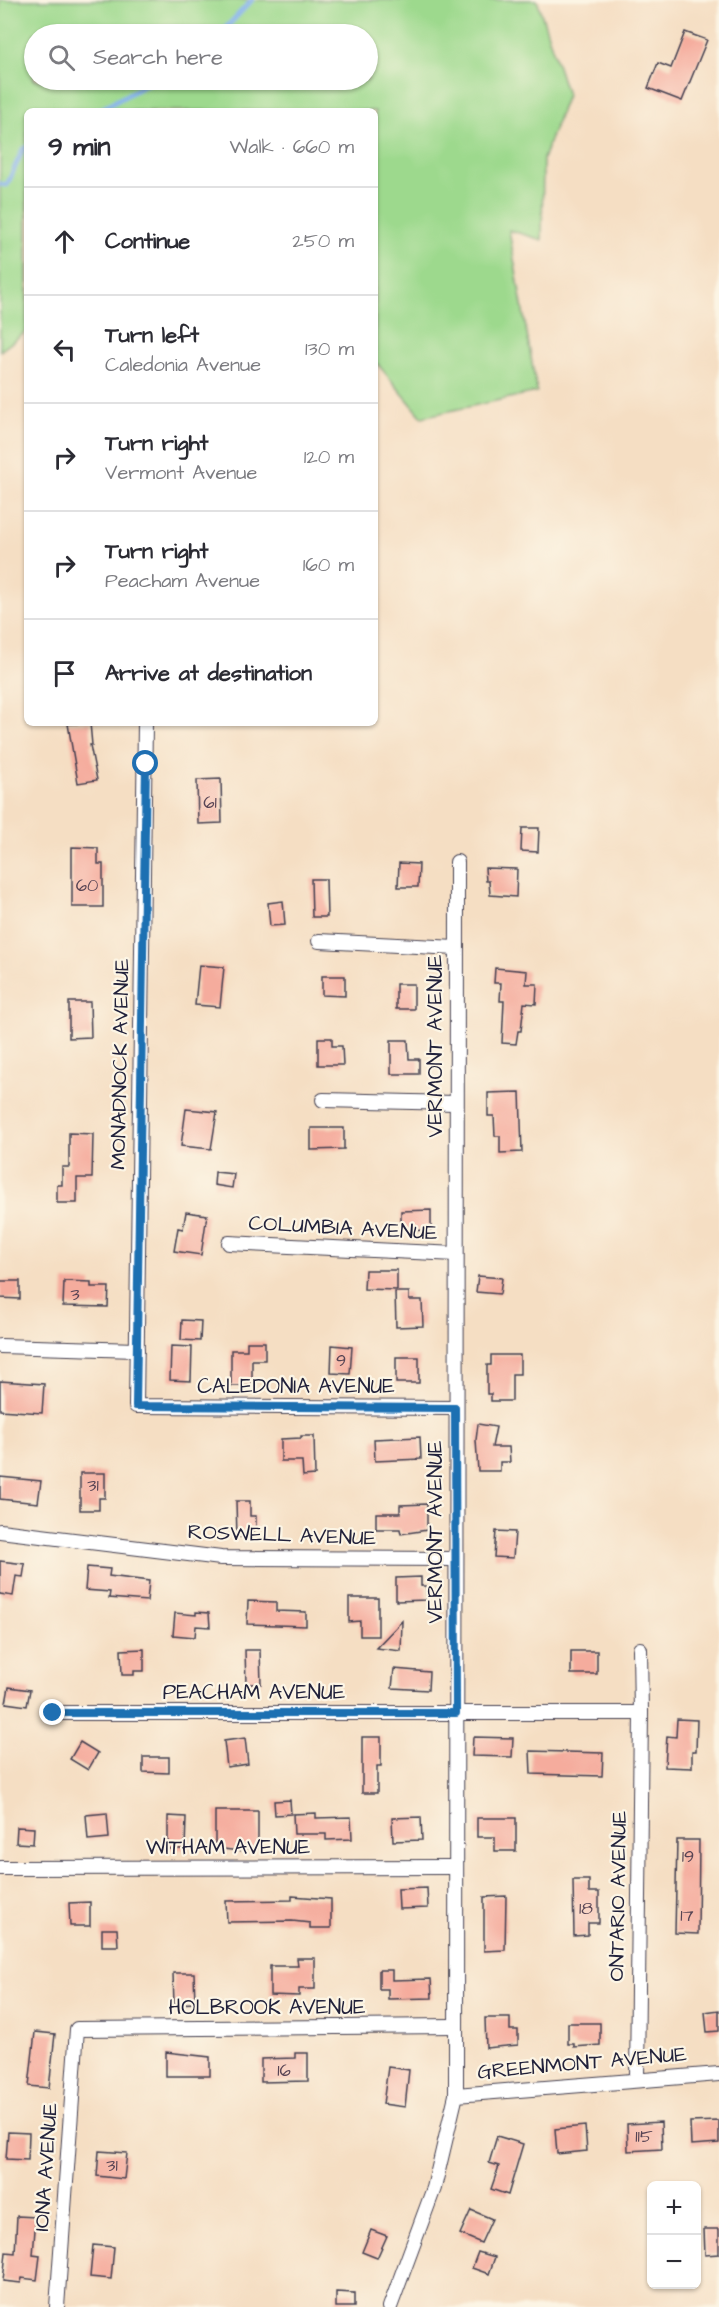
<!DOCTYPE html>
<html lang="en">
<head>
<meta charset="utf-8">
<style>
  body { margin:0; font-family:"Architects Daughter",sans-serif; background:#f7f7f7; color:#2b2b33 }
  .controls { position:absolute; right:18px; bottom:18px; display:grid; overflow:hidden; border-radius:9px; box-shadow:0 2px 4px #0004 }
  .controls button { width:54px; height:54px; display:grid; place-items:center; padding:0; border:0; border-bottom:2px solid #e1e1e2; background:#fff; color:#2b2b33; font:30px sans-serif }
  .stop { position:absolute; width:18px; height:18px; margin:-14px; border:4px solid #1f6fb2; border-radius:50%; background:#fff }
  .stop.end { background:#1f6fb2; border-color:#fff; box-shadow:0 2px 6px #0008 }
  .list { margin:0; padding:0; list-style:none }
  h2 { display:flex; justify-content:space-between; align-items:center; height:78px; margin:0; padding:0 24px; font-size:26px }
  h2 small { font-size:20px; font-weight:400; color:#7c7c81 }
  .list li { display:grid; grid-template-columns:39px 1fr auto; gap:18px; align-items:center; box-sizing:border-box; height:108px; padding:0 24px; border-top:2px solid #e1e1e2 }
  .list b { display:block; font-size:22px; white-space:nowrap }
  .list p { margin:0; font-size:20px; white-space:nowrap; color:#7c7c81 }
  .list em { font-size:20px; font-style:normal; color:#7c7c81 }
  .icon { flex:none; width:33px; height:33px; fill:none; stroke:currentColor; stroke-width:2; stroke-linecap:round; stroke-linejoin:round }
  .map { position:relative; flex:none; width:719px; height:2307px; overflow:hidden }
  .search { position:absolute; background:#fff; box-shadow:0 2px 4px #0004; left:24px; top:24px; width:354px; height:66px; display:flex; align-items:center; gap:15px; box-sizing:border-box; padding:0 21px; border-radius:33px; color:#7c7c81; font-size:22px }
  .panel { position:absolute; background:#fff; box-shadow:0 2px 4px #0004; left:24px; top:108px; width:354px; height:618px; border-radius:9px }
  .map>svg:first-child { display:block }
  .green { fill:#9dd98d; stroke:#607e64; stroke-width:1.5; fill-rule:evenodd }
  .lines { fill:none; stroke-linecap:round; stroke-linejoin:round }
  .stream { stroke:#82b1ec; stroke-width:5 }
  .building { fill:#f5ac9d }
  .street-casing { stroke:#423e4f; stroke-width:16 }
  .street { stroke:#fff; stroke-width:14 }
  .route { stroke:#1f6fb2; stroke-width:8 }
  .labels { text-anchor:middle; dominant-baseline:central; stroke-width:4.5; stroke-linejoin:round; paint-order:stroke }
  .number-label { font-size:18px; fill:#574454 }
  .street-label { font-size:21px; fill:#22223b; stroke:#fcf5e5 }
</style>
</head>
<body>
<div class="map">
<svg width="719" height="2307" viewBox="0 0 719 2307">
  <rect width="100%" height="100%" fill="#fcf5e5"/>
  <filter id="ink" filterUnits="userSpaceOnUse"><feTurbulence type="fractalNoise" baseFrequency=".0167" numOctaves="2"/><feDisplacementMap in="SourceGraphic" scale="12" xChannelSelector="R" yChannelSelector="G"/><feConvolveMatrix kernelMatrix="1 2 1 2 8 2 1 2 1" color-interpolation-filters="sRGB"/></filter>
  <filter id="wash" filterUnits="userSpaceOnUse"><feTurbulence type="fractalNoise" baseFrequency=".008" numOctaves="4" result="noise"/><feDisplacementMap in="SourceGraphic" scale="24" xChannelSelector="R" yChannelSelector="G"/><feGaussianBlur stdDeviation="1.35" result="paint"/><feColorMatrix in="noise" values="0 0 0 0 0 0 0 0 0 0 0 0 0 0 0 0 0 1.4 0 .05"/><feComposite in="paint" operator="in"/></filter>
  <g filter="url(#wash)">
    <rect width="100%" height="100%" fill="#f5dec3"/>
    <path class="green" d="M0 0H537L567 95 543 159 542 240 509 230 537 392 422 417 375 361V111H27V331L0 351ZM34 34H368V80H34Z"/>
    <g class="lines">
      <g class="stream">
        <path d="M220 34 252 0"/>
        <path d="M98 111 154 80"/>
        <path d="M0 184 7 185 23 149 27 147"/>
      </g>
    </g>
    <g id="blocks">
      <g class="building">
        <path d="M685 32 707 40 682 101 648 88 658 63 671 68Z"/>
        <path d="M90 723 92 745H90L97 780 78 783 68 724Z"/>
        <path d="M221 779 222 823 198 824 197 780Z"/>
        <path d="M522 828H539L538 852 521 851Z"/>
        <path d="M72 847 98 848V864H103V907H72Z"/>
        <path d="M399 863 419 864 418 887H398Z"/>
        <path d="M485 868 517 869 516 897 490 895 489 881H486Z"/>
        <path d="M311 879H326L327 917H312Z"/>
        <path d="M283 901 285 925 270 926 268 903Z"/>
        <path d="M199 965 224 967 220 1007 195 1005Z"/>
        <path d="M495 968 527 971 526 984H537L536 1004 524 1003 521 1031H518L516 1044 502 1043 504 1001H500L501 983H494Z"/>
        <path d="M322 976H345V996L322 995Z"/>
        <rect x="396" y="984" width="18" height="25"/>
        <path d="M69 1002H90L91 1037 69 1038Z"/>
        <path d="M318 1038H332V1046H342L343 1065H318Z"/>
        <path d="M391 1040H408L409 1059H419V1074H391Z"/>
        <path d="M520 1092 522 1152 500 1153V1136H495L494 1116H488V1093Z"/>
        <path d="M186 1109 217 1112 211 1149 181 1146Z"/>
        <path d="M311 1128H344V1149L311 1150Z"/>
        <path d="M69 1133 93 1134 92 1178H77V1203H57V1185H62V1167H69Z"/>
        <path d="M215 1172 234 1174 232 1188 214 1185Z"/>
        <path d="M431 1210V1230L401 1231V1211Z"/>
        <path d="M186 1212 207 1215 201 1255 174 1251 178 1228 183 1229Z"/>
        <path d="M365 1270H397V1290L364 1289Z"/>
        <path d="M478 1276 502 1278 500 1294 476 1292Z"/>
        <path d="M0 1281H20V1299L0 1298Z"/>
        <path d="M64 1281 91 1282V1287H109L108 1307 63 1306Z"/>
        <path d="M395 1292H409V1300H422L423 1326 396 1327Z"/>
        <path d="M182 1320 201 1321 200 1341 181 1340Z"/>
        <path d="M247 1342H265V1360H252V1386H231V1350H247Z"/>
        <path d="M332 1345 352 1347 350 1374 331 1373Z"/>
        <path d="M171 1346 192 1347 191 1381 170 1380Z"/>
        <path d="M491 1355H520V1374H512V1401H491V1394H487V1365H491Z"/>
        <rect x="396" y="1357" width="23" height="26"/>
        <path d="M0 1381 44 1384 42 1413 0 1410Z"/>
        <path d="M478 1424 496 1427 492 1447H509L510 1462H500V1471H478L476 1440Z"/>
        <path d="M301 1436H314L315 1475 303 1476 302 1461H281V1439L301 1438Z"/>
        <path d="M420 1437 421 1459 375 1461 374 1439Z"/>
        <path d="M80 1473H105V1498H99V1510H80Z"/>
        <path d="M0 1477 41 1481 38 1503 0 1499Z"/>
        <path d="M236 1501H250V1516H256V1529H253V1537H237Z"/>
        <path d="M427 1504V1530L401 1534 400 1529H376V1513H400V1505Z"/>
        <path d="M496 1531 515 1532 513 1558 494 1557Z"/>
        <path d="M0 1561 25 1564 23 1577 16 1576 13 1596 0 1594Z"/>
        <path d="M87 1567 110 1569 109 1576 149 1581 147 1601 109 1598 110 1592 85 1590Z"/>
        <path d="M421 1577V1586H426L427 1600 396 1601V1578Z"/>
        <path d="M349 1598H378V1636H360V1621L349 1622Z"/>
        <path d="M248 1601 276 1602V1611L306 1612V1626L247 1624Z"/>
        <path d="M196 1612 209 1613 210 1627 196 1626 195 1637 173 1635 175 1613 196 1615Z"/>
        <path d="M402 1621 401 1651 376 1648Z"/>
        <path d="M144 1649V1671H134V1675H122L121 1650Z"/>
        <path d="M245 1650H260L261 1684H246Z"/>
        <rect x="571" y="1651" width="26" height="23"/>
        <path d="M394 1669 429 1672 428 1690 392 1688Z"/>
        <path d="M9 1687 30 1690 27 1706 6 1703Z"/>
        <path d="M677 1719 697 1720 696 1751H692V1768L665 1767 667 1736 676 1737Z"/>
        <path d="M362 1737H381V1766H377V1793H362Z"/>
        <path d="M473 1737 513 1738 512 1757 472 1756Z"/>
        <path d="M245 1738 248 1764 227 1767 224 1741Z"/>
        <path d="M80 1742 98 1753 88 1770 70 1759Z"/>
        <path d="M530 1751 603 1753 602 1776 531 1774Z"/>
        <path d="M143 1757H169V1773L143 1772Z"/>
        <path d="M290 1800 291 1814 275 1815 274 1801Z"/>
        <path d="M215 1811H258V1848H240V1851L215 1848Z"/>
        <path d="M107 1813 109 1838 88 1840 86 1815Z"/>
        <path d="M316 1813V1818L351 1817 352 1839 326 1840V1834H294L293 1814Z"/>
        <path d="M168 1816 186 1817 185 1849H168Z"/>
        <path d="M421 1817 422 1840 393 1841 392 1818Z"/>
        <path d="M477 1818H516V1851H495V1837H477Z"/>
        <path d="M17 1827 34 1828 33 1844 16 1843Z"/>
        <path d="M677 1840H699L698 1934 675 1933Z"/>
        <path d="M573 1880H589V1892H599V1923H588V1935L574 1936Z"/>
        <path d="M427 1888 428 1908 399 1909 398 1889Z"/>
        <path d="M292 1896 331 1899V1928H310V1923L292 1921 227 1922 226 1901 292 1900Z"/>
        <path d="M506 1896 505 1950 484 1951V1897Z"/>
        <path d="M90 1902V1926H70L69 1903Z"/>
        <path d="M102 1929H117L118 1946H102Z"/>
        <path d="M297 1958H315V1989H299V1996L270 1995V1966H298Z"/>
        <path d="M379 1970H392V1980L431 1979 432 1998 388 1999V1989H379Z"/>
        <path d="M173 1973H194L195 2003 174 2004Z"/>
        <path d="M719 2010V2031L707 2032 705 2012Z"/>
        <path d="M485 2018H510V2030H518V2045L486 2048Z"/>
        <path d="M568 2023H600V2045L574 2047V2044H568Z"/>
        <path d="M35 2032 55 2034 49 2088 29 2086Z"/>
        <path d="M166 2052 210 2057V2076H166Z"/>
        <path d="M295 2053H308V2081L261 2082V2059L295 2058Z"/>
        <path d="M388 2067 409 2070 405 2107 383 2104Z"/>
        <path d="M719 2121V2143L691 2145 690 2122Z"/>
        <path d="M661 2122 662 2149 628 2151 627 2124Z"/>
        <path d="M585 2126 587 2151 557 2154 555 2129Z"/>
        <path d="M8 2132 29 2133 28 2160 6 2159Z"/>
        <path d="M497 2136 523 2144 508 2195 491 2189 499 2166 489 2163Z"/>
        <path d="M99 2151 127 2153 124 2179 97 2176Z"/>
        <path d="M471 2210 492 2219 481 2243 460 2234Z"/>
        <path d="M17 2216 36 2217 33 2255 40 2256 37 2280 22 2278 21 2283 3 2281 6 2252 15 2253Z"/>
        <path d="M704 2229H719V2254L705 2255Z"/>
        <path d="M371 2230 387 2236 377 2258 362 2252Z"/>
        <path d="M93 2245 114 2247 111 2279 90 2277Z"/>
        <path d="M478 2252 495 2257 489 2274 472 2268Z"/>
        <path d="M336 2292 354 2293V2307H336Z"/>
      </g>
    </g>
  </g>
  <g filter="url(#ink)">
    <use href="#blocks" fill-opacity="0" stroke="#423e4f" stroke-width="1.5"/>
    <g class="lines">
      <g class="street-casing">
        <g id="street">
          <path d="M145 723 136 1406 455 1408"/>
          <path d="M319 941 456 948"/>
          <path d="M323 1100 456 1103"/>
          <path d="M229 1243 456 1254"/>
          <path d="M0 1346 137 1350"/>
          <path d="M0 1531 221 1558 456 1559"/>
          <path d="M640 1649 641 1713"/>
          <path d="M53 1713H641L637 2080"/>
          <path d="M0 1868 456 1867"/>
          <path d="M456 2095 719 2074"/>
          <path d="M57 2307 77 2029 456 2026"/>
          <path d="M390 2307 434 2188 456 2095 457 862"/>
        </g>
      </g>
      <use href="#street" class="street"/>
    </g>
  </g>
  <g class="lines" filter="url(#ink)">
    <path class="route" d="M53 1713H456L455 1408 136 1406 146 764"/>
  </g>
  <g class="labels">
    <g class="number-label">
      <text x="210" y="802">61</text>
      <text x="87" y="885">60</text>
      <text x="75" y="1294">3</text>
      <text x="341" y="1360">9</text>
      <text x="93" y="1485">31</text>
      <text x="688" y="1856">19</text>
      <text x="586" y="1908">18</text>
      <text x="687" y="1915">17</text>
      <text x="284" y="2070">16</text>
      <text x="644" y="2136">115</text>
      <text x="112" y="2165">31</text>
    </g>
    <g class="street-label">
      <text transform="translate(435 1046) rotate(-90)">VERMONT AVENUE</text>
      <text transform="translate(120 1064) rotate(-89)">MONADNOCK AVENUE</text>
      <text transform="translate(343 1228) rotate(3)">COLUMBIA AVENUE</text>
      <text x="296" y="1386">CALEDONIA AVENUE</text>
      <text transform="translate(435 1532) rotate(-90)">VERMONT AVENUE</text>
      <text transform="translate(282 1535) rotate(2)">ROSWELL AVENUE</text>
      <text x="254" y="1692">PEACHAM AVENUE</text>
      <text x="228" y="1847">WITHAM AVENUE</text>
      <text transform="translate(618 1896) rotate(-89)">ONTARIO AVENUE</text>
      <text x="267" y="2007">HOLBROOK AVENUE</text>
      <text transform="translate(582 2063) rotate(-5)">GREENMONT AVENUE</text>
      <text transform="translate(46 2167) rotate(-86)">IONA AVENUE</text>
    </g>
  </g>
</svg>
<div class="controls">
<button>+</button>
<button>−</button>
</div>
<div class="stop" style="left:146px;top:764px"></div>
<div class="stop end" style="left:53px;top:1713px"></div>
<div class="search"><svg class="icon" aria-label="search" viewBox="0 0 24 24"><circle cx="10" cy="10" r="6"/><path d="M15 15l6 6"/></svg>Search here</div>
<section class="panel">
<h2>9 min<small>Walk · 660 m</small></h2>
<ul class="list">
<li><svg class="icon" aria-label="ahead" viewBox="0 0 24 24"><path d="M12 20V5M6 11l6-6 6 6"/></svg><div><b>Continue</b></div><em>250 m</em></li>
<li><svg class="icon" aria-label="left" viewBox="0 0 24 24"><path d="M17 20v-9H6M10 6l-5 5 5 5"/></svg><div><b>Turn left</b><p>Caledonia Avenue</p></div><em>130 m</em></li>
<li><svg class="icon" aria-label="right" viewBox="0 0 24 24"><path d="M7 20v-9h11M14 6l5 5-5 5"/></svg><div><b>Turn right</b><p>Vermont Avenue</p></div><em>120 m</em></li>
<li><svg class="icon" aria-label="right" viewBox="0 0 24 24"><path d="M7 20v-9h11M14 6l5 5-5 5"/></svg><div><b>Turn right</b><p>Peacham Avenue</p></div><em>160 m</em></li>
<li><svg class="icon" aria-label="arrive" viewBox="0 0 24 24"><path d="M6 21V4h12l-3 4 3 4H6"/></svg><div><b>Arrive at destination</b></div></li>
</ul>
</section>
</div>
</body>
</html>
